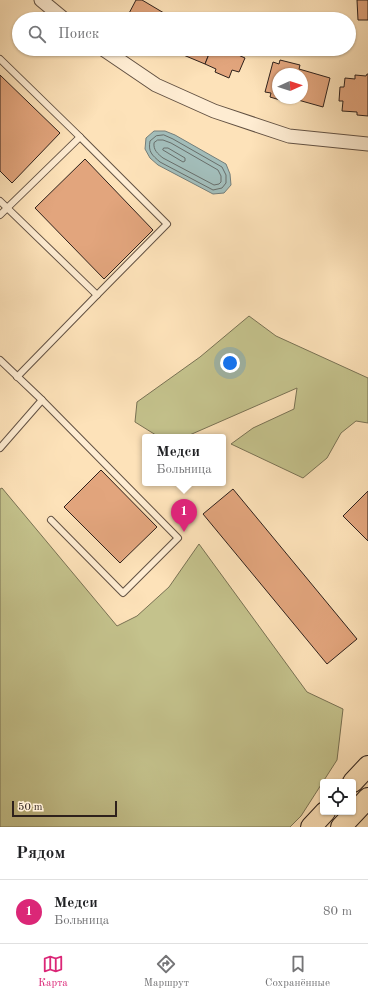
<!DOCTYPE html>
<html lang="ru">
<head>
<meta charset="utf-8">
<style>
  body { margin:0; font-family:"Old Standard TT",serif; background:#f2f2f2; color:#202124 }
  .controls { position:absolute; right:12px; bottom:12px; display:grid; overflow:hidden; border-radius:4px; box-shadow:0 1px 3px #0004 }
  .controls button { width:36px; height:36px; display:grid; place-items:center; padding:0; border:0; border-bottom:1px solid #e0e0e0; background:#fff; color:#202124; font:20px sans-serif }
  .compass { position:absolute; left:272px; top:68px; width:36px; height:36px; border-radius:50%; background:#fff; box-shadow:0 1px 3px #0004; rotate:87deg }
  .scale { position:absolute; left:12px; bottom:10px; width:105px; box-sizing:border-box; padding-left:4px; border:2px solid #2e211c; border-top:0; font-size:11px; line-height:14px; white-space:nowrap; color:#2e211c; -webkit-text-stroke:3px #feecd2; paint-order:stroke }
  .you { position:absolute; left:230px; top:363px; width:14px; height:14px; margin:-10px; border:3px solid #fff; border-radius:50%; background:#1a73e8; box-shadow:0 0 0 6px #1a73e833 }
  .badge { display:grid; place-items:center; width:26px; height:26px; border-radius:50%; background:#db2777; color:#fff; font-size:13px; font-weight:700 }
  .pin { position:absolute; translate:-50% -33px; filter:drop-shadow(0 1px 2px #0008) }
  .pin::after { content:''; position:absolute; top:21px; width:14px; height:12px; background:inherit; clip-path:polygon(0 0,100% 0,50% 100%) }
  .popup { position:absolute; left:142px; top:434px; width:84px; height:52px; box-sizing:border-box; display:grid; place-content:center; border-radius:4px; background:#fff; filter:drop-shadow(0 1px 3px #0005); font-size:13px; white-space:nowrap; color:#757577 }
  .popup b { font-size:15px; color:#202124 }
  .popup::after { content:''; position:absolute; left:50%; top:100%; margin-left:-8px; border:8px solid transparent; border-top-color:#fff }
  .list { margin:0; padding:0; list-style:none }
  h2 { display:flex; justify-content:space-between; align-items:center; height:52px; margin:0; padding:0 16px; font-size:17px }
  h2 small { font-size:13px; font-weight:400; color:#757577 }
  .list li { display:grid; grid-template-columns:26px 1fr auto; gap:12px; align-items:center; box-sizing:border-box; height:64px; padding:0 16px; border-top:1px solid #e0e0e0 }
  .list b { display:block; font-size:15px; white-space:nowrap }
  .list p { margin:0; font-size:13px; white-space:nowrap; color:#757577 }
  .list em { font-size:13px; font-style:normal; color:#757577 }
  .icon { flex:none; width:22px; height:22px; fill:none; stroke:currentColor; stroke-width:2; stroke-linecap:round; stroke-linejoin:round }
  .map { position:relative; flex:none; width:368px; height:827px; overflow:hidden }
  .search { position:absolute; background:#fff; box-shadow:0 1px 3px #0004; left:12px; right:12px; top:12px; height:44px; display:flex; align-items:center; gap:10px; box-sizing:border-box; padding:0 14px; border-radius:22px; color:#757577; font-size:15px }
  .sheet { height:116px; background:#fff }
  nav { display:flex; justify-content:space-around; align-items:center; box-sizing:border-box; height:56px; border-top:1px solid #e0e0e0; background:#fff; font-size:11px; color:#757577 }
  nav a { display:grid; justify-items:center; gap:2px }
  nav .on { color:#db2777 }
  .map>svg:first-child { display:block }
  .green { fill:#c4c28c; stroke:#797254 }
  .water { fill:#a2bcb8; stroke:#747e7a }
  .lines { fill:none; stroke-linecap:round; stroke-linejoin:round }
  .shore { stroke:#686e6a; stroke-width:1 }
  .building { fill:#e2a57d; stroke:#2e211c; fill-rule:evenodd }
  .service-casing { stroke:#625143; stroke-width:8 }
  .minor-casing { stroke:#625143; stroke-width:15 }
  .primary-casing { stroke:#2e211c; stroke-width:22 }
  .service { stroke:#feecd2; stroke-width:6 }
  .minor { stroke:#feecd2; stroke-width:13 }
  .primary { stroke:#fde2b9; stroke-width:20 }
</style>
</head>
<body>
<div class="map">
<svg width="368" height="827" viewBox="0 0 368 827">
  <rect width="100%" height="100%" fill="#fde2b9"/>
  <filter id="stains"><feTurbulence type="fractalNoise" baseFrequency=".005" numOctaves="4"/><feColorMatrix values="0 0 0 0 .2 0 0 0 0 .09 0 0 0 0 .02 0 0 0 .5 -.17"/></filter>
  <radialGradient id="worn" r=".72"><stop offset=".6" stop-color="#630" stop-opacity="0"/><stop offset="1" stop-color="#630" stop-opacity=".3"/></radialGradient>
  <g class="green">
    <path d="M249 316 276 336 368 378V423L356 421 341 433 327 458 303 478 231 444 253 428 294 409 297 388 185 437H159L135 422 137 402 200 357Z"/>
    <path d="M2 488 117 626 137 616 169 587 199 544 307 692 343 709 337 760 301 816 290 827H0V489Z"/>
  </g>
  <path class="water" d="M154 131H165L175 135 226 164 230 174 231 185 224 193 213 194 158 165 150 158 145 149 146 138Z"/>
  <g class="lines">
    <g class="shore">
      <path d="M164 135 173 139 222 167 226 175V183L222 188 213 190 160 162C152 155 148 152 150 141L156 136Z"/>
      <path d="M158 140H163L171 143 218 170 221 176V182L219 184 214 185 163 158C158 154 153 150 154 143Z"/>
      <path d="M164 148H168L185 158V161L183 162 163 150Z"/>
    </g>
  </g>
  <g class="building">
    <path d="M136 0H142L169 16 168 19H126Z"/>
    <path d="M357 0H368V20H358Z"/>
    <path d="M183 49H211L205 64 181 54Z"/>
    <path d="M211 49H225L245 58 239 72 232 70 229 78 215 72 216 69 205 64Z"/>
    <path d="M280 60 300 65 299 69 330 78 323 107 291 98 290 103 270 97 271 93 265 92 273 62 279 64ZM278 74H302V98H278Z"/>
    <path d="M367 74H368V116L357 115V112L342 111 343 101H339L340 87H344L345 78 355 79V75L366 76Z"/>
    <path d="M0 75 60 133 12 183 0 171Z"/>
    <path d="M85 159 153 230 104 279 35 208Z"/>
    <path d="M101 470 157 527 120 563 64 507Z"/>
    <path d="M233 489 357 639 327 664 203 514Z"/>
    <path d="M368 491V541L343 516Z"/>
  </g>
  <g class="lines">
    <g class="service-casing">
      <g id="service">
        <path d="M0 59 80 137"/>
        <path d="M0 201 97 295 17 377"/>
        <path d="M0 215 80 137 167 224 97 295"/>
        <path d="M0 360 42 400 178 538 123 593 51 520"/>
        <path d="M0 448 42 400"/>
      </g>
    </g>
    <g class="minor-casing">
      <g id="minor">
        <path d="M41 0 64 19"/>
        <path d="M103 49 156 85 214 111 289 136 368 144"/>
      </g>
    </g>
    <g class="primary-casing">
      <g id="primary">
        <path d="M353 782 368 766"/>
        <path d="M311 827 325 812"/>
        <path d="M341 827 368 798"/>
      </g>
    </g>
    <use href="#service" class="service"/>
    <use href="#minor" class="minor"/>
    <use href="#primary" class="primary"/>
  </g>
  <rect width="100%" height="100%" filter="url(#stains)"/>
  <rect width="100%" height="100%" fill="url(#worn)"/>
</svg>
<div class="controls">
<button><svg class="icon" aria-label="locate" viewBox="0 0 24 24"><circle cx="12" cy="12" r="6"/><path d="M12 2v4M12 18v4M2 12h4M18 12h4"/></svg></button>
</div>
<svg class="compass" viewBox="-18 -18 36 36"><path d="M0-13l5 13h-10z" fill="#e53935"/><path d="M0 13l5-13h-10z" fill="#757577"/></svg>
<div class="scale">50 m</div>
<div class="you"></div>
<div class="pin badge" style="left:184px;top:532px">1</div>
<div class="popup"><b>Медси</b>Больница</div>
<div class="search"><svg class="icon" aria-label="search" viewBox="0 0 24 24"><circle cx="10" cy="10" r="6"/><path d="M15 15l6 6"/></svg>Поиск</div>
</div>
<section class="sheet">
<h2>Рядом<small></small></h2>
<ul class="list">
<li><span class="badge">1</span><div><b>Медси</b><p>Больница</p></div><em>80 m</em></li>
</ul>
</section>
<nav>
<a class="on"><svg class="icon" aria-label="map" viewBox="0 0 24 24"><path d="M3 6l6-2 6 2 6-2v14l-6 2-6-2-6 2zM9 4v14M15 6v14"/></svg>Карта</a>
<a><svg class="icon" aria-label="directions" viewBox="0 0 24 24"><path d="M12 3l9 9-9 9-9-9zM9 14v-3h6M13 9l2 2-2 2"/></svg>Маршрут</a>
<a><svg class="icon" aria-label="saved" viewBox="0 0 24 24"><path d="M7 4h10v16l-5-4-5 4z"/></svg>Сохранённые</a>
</nav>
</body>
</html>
